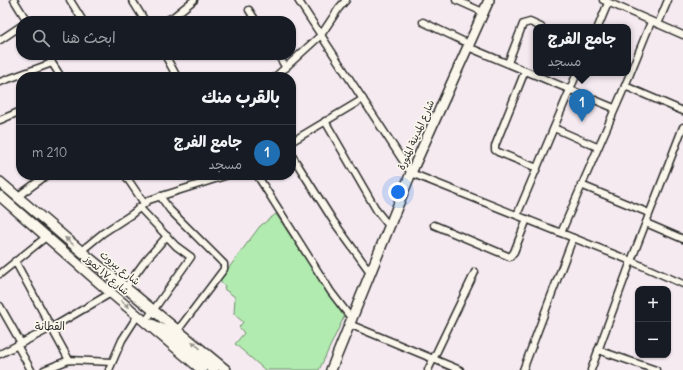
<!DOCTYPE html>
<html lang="ar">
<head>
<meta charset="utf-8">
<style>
  body { margin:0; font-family:Delius,"Playpen Sans Arabic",sans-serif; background:#242831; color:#f1f3f6; direction:rtl }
  .controls { position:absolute; right:12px; bottom:12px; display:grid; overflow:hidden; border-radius:8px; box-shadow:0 1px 3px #0004 }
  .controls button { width:36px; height:36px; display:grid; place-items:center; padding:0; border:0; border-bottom:1px solid #363941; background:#171b24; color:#f1f3f6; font:20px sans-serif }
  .you { position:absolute; left:398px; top:192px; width:14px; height:14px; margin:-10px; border:3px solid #fff; border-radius:50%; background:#1a73e8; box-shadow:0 0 0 6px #1a73e833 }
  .badge { display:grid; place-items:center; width:26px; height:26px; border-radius:50%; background:#1f6fb2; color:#fff; font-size:13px; font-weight:700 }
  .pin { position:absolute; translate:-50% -33px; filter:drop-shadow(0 1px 2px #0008) }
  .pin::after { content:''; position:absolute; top:21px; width:14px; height:12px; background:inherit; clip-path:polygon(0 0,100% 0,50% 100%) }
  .popup { position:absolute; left:533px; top:24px; width:98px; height:52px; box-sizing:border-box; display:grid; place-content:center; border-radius:8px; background:#171b24; filter:drop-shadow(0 1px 3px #0005); font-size:13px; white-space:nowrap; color:#9ea1a6 }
  .popup b { font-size:15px; color:#f1f3f6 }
  .popup::after { content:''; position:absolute; left:50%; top:100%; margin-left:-8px; border:8px solid transparent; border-top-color:#171b24 }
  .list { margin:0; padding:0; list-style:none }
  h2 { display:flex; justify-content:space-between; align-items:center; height:52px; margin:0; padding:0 16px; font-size:17px }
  h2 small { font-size:13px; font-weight:400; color:#9ea1a6 }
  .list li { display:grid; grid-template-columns:26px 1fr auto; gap:12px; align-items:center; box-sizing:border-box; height:56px; padding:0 16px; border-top:1px solid #363941 }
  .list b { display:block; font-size:15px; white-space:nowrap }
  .list p { margin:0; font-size:13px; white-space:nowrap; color:#9ea1a6 }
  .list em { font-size:13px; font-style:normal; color:#9ea1a6 }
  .icon { flex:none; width:22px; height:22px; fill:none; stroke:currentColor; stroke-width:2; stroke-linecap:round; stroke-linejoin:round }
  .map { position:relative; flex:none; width:683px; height:370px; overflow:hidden; direction:ltr }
  .search { position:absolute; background:#171b24; box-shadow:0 1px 3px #0004; left:16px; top:16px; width:280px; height:44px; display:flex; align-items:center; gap:10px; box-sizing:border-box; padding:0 14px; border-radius:16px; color:#9ea1a6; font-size:15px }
  .panel { position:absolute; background:#171b24; box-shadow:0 1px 3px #0004; left:16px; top:72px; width:280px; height:108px; border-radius:16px; direction:rtl }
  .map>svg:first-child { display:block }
  .green { fill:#b1ebaf; stroke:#6e8b6d }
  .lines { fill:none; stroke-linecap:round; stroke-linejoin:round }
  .street-casing { stroke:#2b2b2b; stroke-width:9 }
  .secondary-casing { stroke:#2b2b2b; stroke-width:12 }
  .street { stroke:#fbf7ec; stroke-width:6 }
  .secondary { stroke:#fbf7ec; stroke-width:9 }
  .oneway { fill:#93918c }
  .labels { text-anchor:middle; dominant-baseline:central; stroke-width:3.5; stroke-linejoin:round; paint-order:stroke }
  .street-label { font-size:10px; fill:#2b2b2b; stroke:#fbf7ec }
  .neighbourhood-label { font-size:11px; fill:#2b2b2b; stroke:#fbf7ec }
</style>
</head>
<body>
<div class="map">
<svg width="683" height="370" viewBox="0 0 683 370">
  <rect width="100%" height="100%" fill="#f5eaf0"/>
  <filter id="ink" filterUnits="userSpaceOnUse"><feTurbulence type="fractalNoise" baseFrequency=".025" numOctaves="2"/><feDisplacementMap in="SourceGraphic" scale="8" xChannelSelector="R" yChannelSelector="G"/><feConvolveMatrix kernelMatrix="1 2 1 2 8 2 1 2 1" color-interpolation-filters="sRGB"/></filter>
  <g filter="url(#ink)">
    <path class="green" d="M276 214 344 317 319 370H265L235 344 244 333 239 327 243 322 234 314 235 297 224 289 225 286 219 281 260 226Z"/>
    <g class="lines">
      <g class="street-casing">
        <g id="street">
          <path d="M14 0 27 21"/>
          <path d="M70 0 83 21"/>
          <path d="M132 0 145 21"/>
          <path d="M298 0 411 173 631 261 683 284"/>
          <path d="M456 0 483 12"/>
          <path d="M603 0 683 35"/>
          <path d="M249 10 256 21"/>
          <path d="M165 21 173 17 194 0"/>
          <path d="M423 22 469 44"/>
          <path d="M658 24 668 0"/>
          <path d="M598 27 608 3"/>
          <path d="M0 40 21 26"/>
          <path d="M468 47 614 108"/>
          <path d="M47 55 61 77"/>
          <path d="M165 55 177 77"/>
          <path d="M278 55 286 68"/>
          <path d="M508 63 523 24 530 22 541 27"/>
          <path d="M525 71 495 146V150L498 152 537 168"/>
          <path d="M275 77 321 35 339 8 346 0"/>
          <path d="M0 82 52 63"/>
          <path d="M625 86 683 111"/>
          <path d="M0 120 21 111"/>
          <path d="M325 121 377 211 389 226"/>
          <path d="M554 128 597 147"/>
          <path d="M291 142 363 99"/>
          <path d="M291 154 334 222 370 272"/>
          <path d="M125 175 144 203"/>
          <path d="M257 175 331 292 351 318"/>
          <path d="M581 185 649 213"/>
          <path d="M160 196 170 210 224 264V269L178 330"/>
          <path d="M17 197 47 175"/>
          <path d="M139 207 176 246 191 257 145 322"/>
          <path d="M517 215 577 73"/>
          <path d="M646 223 683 239"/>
          <path d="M434 225 510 257 514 252 527 219"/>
          <path d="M561 233 625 86 651 22"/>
          <path d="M81 251 103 233 132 214 149 200 228 175"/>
          <path d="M15 261 69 360"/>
          <path d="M0 274 46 237"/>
          <path d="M126 287 145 261 167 236"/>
          <path d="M0 306 21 343"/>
          <path d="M349 324 460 370"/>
          <path d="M17 345 31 370"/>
          <path d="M598 350 656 370"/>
          <path d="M0 354 51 328 111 293"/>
          <path d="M44 370 69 360 112 362"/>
          <path d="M109 370 122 340 138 315"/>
          <path d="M428 370 475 272"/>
          <path d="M523 370 573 238"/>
          <path d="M591 370 631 261 683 127"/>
        </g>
      </g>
      <g class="secondary-casing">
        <g id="secondary">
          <path d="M0 182 81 251 226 370"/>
          <path d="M0 196 111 293 202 370"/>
          <path d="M152 324 164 330 214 370"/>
          <path d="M331 370 411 173 489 0"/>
        </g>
      </g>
      <use href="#street" class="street"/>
      <use href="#secondary" class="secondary"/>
    </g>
    <defs><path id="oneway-solid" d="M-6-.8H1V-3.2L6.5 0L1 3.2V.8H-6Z"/></defs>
    <g class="oneway">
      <use href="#oneway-solid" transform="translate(69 241) rotate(-140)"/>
      <use href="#oneway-solid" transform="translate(125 304) rotate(39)"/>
      <use href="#oneway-solid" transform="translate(196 345) rotate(-141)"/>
    </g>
  </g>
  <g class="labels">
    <g class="street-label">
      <text transform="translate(416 135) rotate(-66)">شارع المدينة المنورة</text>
      <text transform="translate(120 268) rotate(39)">شارع بيروت</text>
      <text transform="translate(107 275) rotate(41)">شارع ١٧ تموز</text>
    </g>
    <g class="neighbourhood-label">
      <text x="50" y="326">القطانة</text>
    </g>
  </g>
</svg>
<div class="controls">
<button>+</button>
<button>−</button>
</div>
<div class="you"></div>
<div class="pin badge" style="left:582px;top:122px">1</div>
<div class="popup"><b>جامع الفرج</b>مسجد</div>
<div class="search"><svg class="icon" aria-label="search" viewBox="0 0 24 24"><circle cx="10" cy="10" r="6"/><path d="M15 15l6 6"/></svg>ابحث هنا</div>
<section class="panel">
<h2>بالقرب منك<small></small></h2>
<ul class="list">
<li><span class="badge">1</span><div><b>جامع الفرج</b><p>مسجد</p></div><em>210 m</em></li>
</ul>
</section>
</div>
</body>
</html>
